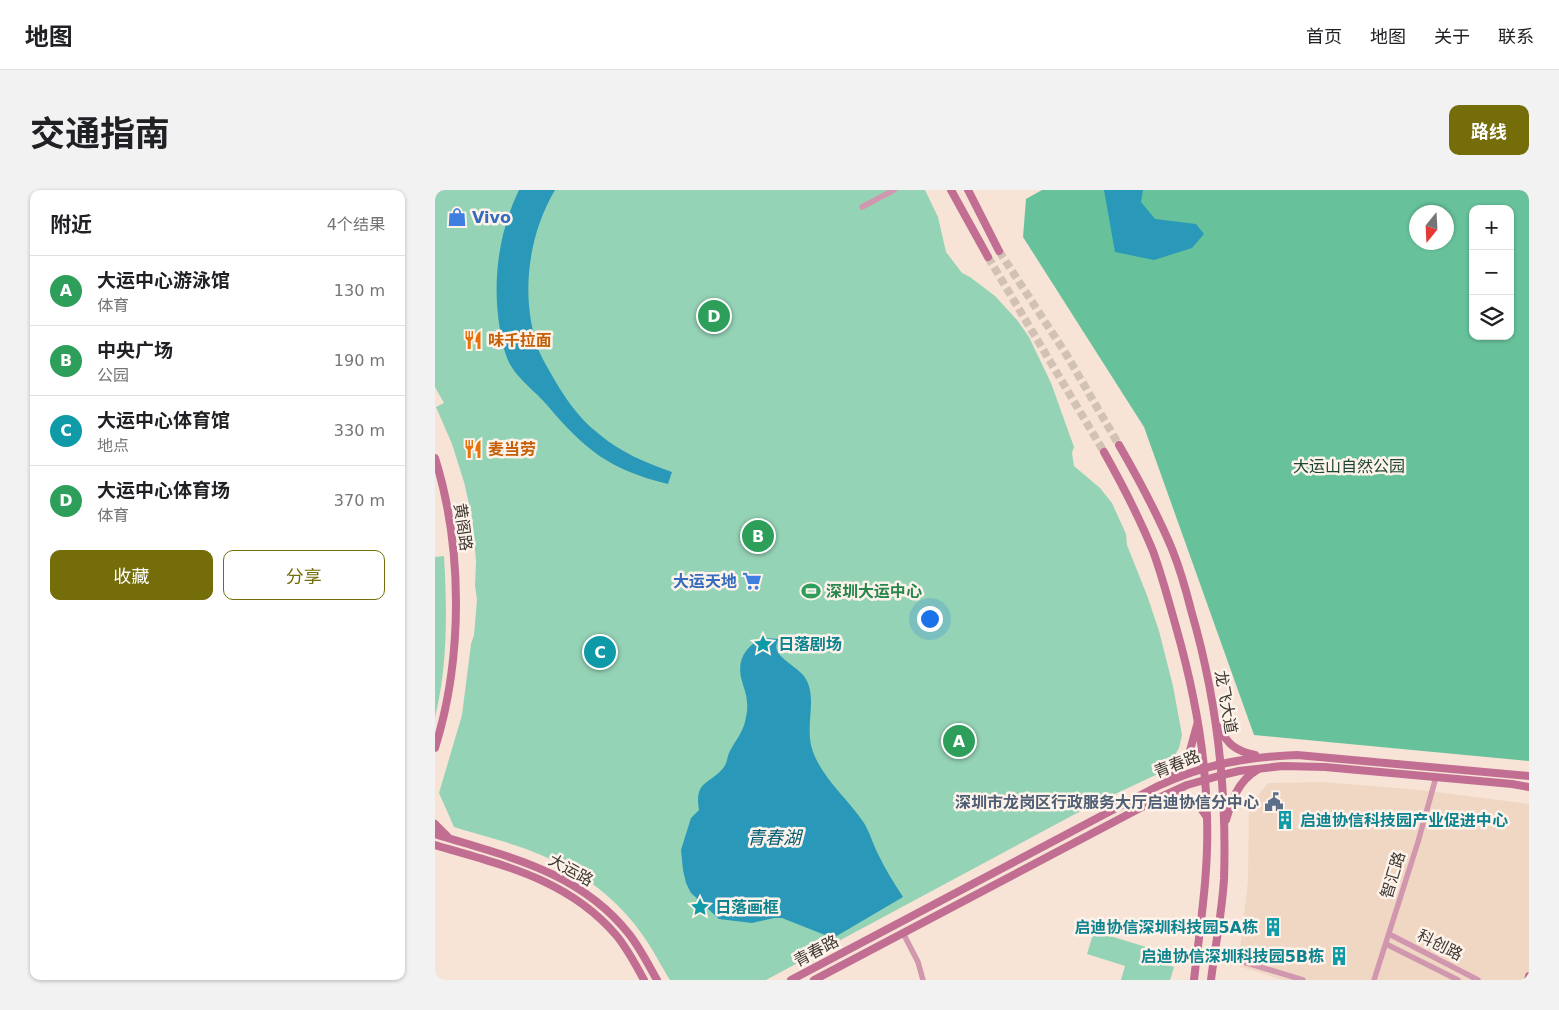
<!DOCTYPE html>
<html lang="zh">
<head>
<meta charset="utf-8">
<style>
  body { margin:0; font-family:"DejaVu Sans","Noto Sans SC",sans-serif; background:#f2f2f2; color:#202124 }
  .controls { position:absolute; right:15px; top:15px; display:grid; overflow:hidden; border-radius:10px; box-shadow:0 1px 4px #0004 }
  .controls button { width:45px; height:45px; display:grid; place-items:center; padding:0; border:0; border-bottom:1px solid #e0e0e0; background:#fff; color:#202124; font:25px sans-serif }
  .compass { position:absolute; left:974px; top:15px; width:45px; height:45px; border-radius:50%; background:#fff; box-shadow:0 1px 4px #0004; rotate:198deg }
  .you { position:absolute; left:494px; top:428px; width:18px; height:18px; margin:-12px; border:4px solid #fff; border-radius:50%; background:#1a73e8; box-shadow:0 0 0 8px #1a73e833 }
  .badge { display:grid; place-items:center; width:32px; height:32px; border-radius:50%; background:#746d0a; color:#fff; font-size:16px; font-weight:700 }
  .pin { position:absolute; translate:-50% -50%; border:2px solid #fff; box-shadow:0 1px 5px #0006 }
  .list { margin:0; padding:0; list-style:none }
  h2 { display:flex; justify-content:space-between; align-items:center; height:65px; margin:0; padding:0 20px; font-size:21px }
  h2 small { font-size:16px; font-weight:400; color:#757577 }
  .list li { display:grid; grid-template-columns:32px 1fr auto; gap:15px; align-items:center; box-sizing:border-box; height:70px; padding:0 20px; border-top:1px solid #e0e0e0 }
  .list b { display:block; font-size:19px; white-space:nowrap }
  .list p { margin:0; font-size:16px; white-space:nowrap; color:#757577 }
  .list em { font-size:16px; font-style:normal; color:#757577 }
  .actions { display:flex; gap:10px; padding:15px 20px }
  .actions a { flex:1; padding:11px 0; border:1px solid #746d0a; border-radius:10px; text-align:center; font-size:18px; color:#746d0a }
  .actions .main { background:#746d0a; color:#fff }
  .icon { flex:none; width:28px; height:28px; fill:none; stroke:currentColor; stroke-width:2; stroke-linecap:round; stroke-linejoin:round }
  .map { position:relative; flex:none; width:1094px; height:790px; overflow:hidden; border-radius:10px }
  header { display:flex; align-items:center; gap:30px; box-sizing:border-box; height:70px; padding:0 25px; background:#fff; border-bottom:1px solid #e0e0e0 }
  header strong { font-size:24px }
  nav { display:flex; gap:28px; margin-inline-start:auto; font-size:18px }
  .intro { display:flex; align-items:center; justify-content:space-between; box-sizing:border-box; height:120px; padding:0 30px }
  h1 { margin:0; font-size:35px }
  .button { padding:12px 22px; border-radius:10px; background:#746d0a; color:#fff; font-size:18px; font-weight:700 }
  main { display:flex; gap:30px; padding:0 30px }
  aside { flex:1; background:#fff; border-radius:10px; box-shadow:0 1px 4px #0004 }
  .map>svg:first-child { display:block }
  .built { fill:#f0d7c4 }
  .green { fill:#95d3b6 }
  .forest { fill:#67c29b; fill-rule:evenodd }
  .water { fill:#2a98b8 }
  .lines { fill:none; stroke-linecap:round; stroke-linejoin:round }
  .secondary-tunnel { stroke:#d2c2b5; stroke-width:8; stroke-dasharray:8 4; stroke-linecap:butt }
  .street { stroke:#d197ae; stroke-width:5.5 }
  .secondary { stroke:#c16e92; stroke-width:8 }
  .labels { text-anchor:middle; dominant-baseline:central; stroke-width:5; stroke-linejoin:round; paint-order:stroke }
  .shop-label { font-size:16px; font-weight:bold; fill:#366cbe; stroke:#fef3ea; text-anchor:start }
  .food-label { font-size:16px; font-weight:bold; fill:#c56008; stroke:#fef3ea; text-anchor:start }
  .park-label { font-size:16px; fill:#1d4535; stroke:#fef3ea }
  .street-label { font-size:16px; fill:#3f3833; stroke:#fef3ea }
  .leisure-label { font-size:16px; font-weight:bold; fill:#27864d; stroke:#fef3ea; text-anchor:start }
  .culture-label { font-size:16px; font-weight:bold; fill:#0d838f; stroke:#fef3ea; text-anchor:start }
  .service-label { font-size:16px; font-weight:bold; fill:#4e5e75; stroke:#fef3ea; text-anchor:end }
  .water-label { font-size:18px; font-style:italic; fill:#035d74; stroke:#fef3ea }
</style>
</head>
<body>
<header>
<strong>地图</strong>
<nav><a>首页</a><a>地图</a><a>关于</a><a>联系</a></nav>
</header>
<div class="intro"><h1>交通指南</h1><a class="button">路线</a></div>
<main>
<aside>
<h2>附近<small>4个结果</small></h2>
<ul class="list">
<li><span class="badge" style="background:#2e9e5b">A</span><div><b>大运中心游泳馆</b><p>体育</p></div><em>130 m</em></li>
<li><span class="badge" style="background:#2e9e5b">B</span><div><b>中央广场</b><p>公园</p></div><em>190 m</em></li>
<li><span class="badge" style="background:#0f9aa8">C</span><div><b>大运中心体育馆</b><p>地点</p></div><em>330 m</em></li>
<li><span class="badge" style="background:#2e9e5b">D</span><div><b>大运中心体育场</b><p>体育</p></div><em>370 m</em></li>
</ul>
<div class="actions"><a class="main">收藏</a><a>分享</a></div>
</aside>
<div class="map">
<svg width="1094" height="790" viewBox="0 0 1094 790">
  <rect width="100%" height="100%" fill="#f7e4d6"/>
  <path class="built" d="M888 592 986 600 1094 614V790H848L803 776 813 691 814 617 833 593Z"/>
  <g class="green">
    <path d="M0 0H490L503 27 511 62 527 83 535 87 560 106 582 130 594 147 616 193 639 257 637 263 639 276 665 298 677 313 691 344 692 355 713 408 724 441 738 496 747 545 744 558 731 580 657 615 331 790H235C226 776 219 761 209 747 185 711 146 681 106 665 78 653 48 646 19 637L4 603 27 525 36 454 39 445 42 410 40 395 41 371 37 327 29 292 17 254 1 217 9 213 0 197Z"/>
    <path d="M9 366C12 420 13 474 0 527V367Z"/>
    <path d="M659 741 711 757 708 768 739 777 735 790H686L690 776 652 764Z"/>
  </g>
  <path class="forest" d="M607 0H1094V571L819 545 709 237 588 47 591 9ZM1038 19H1075V146H1038ZM982 22H1012V52H982Z"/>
  <g class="water">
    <path d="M84 0H120C92 47 85 110 104 161 107 168 111 175 115 182 128 205 142 227 164 244 185 262 211 273 237 282L233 294C175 280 150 260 112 215 101 202 85 191 76 176 70 166 67 152 65 140 57 92 63 44 84 0Z"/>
    <path d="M669 0H708L706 12 720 29 761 34 769 44 757 58 719 70 680 62Z"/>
    <path d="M328 448 344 449C332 467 365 475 372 491 382 512 369 537 378 562 388 589 413 609 429 633 435 643 438 654 443 664 450 679 459 693 468 707L400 747H395L347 728H339L317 733 284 729 256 703 251 693 248 680 246 660 256 628 264 620C259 590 275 595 289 577 292 573 292 568 294 563 299 552 307 544 310 532 311 526 313 520 312 513 312 505 309 499 307 491 301 471 310 456 328 448Z"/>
  </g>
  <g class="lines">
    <g class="secondary-tunnel">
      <path d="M564 61 631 164 684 255"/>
      <path d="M553 67 669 262"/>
    </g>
    <g class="street">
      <path d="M427 17 459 0"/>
      <path d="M468 743 483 772 488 790"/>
      <path d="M954 744 1043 790"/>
      <path d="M951 754 1023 790"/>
      <path d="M779 763 868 790"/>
      <path d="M939 790 983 652 1001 587"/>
    </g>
    <g class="secondary">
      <path d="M516 0 553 67"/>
      <path d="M533 0 564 61"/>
      <path d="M684 255C703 288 722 323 737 359 745 379 751 400 756 420 782 509 792 597 789 689 787 723 780 757 776 790"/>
      <path d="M669 262C687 294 704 327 718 361 727 386 734 412 741 437 759 500 771 562 772 628 774 682 765 736 759 790"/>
      <path d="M0 268C28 358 28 468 0 558"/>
      <path d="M783 537C793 554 800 561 820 565"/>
      <path d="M736 589 753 568 762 535"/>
      <path d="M732 605C750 603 762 612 772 627"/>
      <path d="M791 630C797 610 803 591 822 580"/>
      <path d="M0 634 12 646"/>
      <path d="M0 644C73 667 144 681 194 744 205 758 213 774 222 790"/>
      <path d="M0 655C67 675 133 689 181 745 192 758 201 775 209 790"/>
      <path d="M356 790 723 596C769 574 812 567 862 565L1094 586"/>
      <path d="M379 790 728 606 752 595 787 585 804 581 847 576 890 577 1077 594 1094 597"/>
      <path d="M1093 790 1094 786"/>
    </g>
  </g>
  <defs>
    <g id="shop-bare" transform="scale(1.5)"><path d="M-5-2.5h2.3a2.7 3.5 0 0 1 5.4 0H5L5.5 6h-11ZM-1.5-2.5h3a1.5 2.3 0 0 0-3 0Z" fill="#3f7fe0" stroke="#fef3ea" stroke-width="2.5" paint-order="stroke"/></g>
    <g id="restaurant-bare" transform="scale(1.5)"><path d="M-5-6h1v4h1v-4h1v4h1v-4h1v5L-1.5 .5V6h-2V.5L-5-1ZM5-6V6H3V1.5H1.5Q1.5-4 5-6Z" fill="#e8710a" stroke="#fef3ea" stroke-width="2.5" paint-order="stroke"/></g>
    <g id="supermarket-bare" transform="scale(1.5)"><path d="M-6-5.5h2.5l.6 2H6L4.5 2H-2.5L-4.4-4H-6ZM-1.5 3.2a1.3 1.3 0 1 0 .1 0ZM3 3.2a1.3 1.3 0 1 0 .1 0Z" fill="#3f7fe0" stroke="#fef3ea" stroke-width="2.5" paint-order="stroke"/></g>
    <g id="stadium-bare" transform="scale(1.5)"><path d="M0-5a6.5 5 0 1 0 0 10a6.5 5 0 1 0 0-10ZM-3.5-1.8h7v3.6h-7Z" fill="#2e9e5b" stroke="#fef3ea" stroke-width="2.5" paint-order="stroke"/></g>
    <g id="sight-bare" transform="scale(1.5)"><path d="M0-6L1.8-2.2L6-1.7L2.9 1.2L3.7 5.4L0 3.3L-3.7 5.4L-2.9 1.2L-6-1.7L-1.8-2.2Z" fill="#0f9aa8" stroke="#fef3ea" stroke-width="2.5" paint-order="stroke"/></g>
    <g id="civic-bare" transform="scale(1.5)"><path d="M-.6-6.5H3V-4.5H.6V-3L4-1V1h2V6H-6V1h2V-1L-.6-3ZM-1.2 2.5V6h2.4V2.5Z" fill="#5c6f8a" stroke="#fef3ea" stroke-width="2.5" paint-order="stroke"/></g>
    <g id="building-bare" transform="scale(1.5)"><path d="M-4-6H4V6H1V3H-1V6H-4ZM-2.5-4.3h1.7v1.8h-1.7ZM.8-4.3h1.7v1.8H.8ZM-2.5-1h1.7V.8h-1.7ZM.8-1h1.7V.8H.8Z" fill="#0f9aa8" stroke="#fef3ea" stroke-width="2.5" paint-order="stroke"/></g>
  </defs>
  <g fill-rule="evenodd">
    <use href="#shop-bare" x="22" y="27"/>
    <use href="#restaurant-bare" x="38" y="150"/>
    <use href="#restaurant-bare" x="38" y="259"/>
    <use href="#supermarket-bare" x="317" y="391"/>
    <use href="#stadium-bare" x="376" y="401"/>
    <use href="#sight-bare" x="328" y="454"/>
    <use href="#civic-bare" x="839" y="612"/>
    <use href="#building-bare" x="850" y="630"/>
    <use href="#sight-bare" x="265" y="717"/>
    <use href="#building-bare" x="838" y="737"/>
    <use href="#building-bare" x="904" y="766"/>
  </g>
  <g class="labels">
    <g class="shop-label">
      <text x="37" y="27">Vivo</text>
      <text x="302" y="391" text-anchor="end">大运天地</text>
    </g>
    <g class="food-label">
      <text x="53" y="150">味千拉面</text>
      <text x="53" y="259">麦当劳</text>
    </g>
    <g class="park-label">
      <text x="914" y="276">大运山自然公园</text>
    </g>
    <g class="street-label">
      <text transform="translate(28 337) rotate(82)">黄阁路</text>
      <text transform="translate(791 512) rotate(80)">龙飞大道</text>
      <text transform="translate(742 574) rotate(-22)">青春路</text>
      <text transform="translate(136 680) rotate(29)">大运路</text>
      <text transform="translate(958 685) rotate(-73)">智汇路</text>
      <text transform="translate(1005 755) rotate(27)">科创路</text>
      <text transform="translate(381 761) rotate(-28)">青春路</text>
    </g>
    <g class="leisure-label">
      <text x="391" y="401">深圳大运中心</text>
    </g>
    <g class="culture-label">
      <text x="343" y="454">日落剧场</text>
      <text x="865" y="630">启迪协信科技园产业促进中心</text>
      <text x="280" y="717">日落画框</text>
      <text x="823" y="737" text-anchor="end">启迪协信深圳科技园5A栋</text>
      <text x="889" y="766" text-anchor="end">启迪协信深圳科技园5B栋</text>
    </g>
    <g class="service-label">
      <text x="824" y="612">深圳市龙岗区行政服务大厅启迪协信分中心</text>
    </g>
    <g class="water-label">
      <text x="339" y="647">青春湖</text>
    </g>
  </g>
</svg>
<div class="controls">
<button>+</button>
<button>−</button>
<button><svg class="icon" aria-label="layers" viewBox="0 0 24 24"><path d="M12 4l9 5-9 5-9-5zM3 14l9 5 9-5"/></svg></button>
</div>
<svg class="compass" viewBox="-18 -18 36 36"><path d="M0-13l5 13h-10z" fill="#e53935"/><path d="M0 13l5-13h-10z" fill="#757577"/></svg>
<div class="you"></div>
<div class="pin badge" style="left:524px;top:551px;background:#2e9e5b">A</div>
<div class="pin badge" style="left:323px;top:346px;background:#2e9e5b">B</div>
<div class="pin badge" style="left:165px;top:462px;background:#0f9aa8">C</div>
<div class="pin badge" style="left:279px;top:126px;background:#2e9e5b">D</div>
</div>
</main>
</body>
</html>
